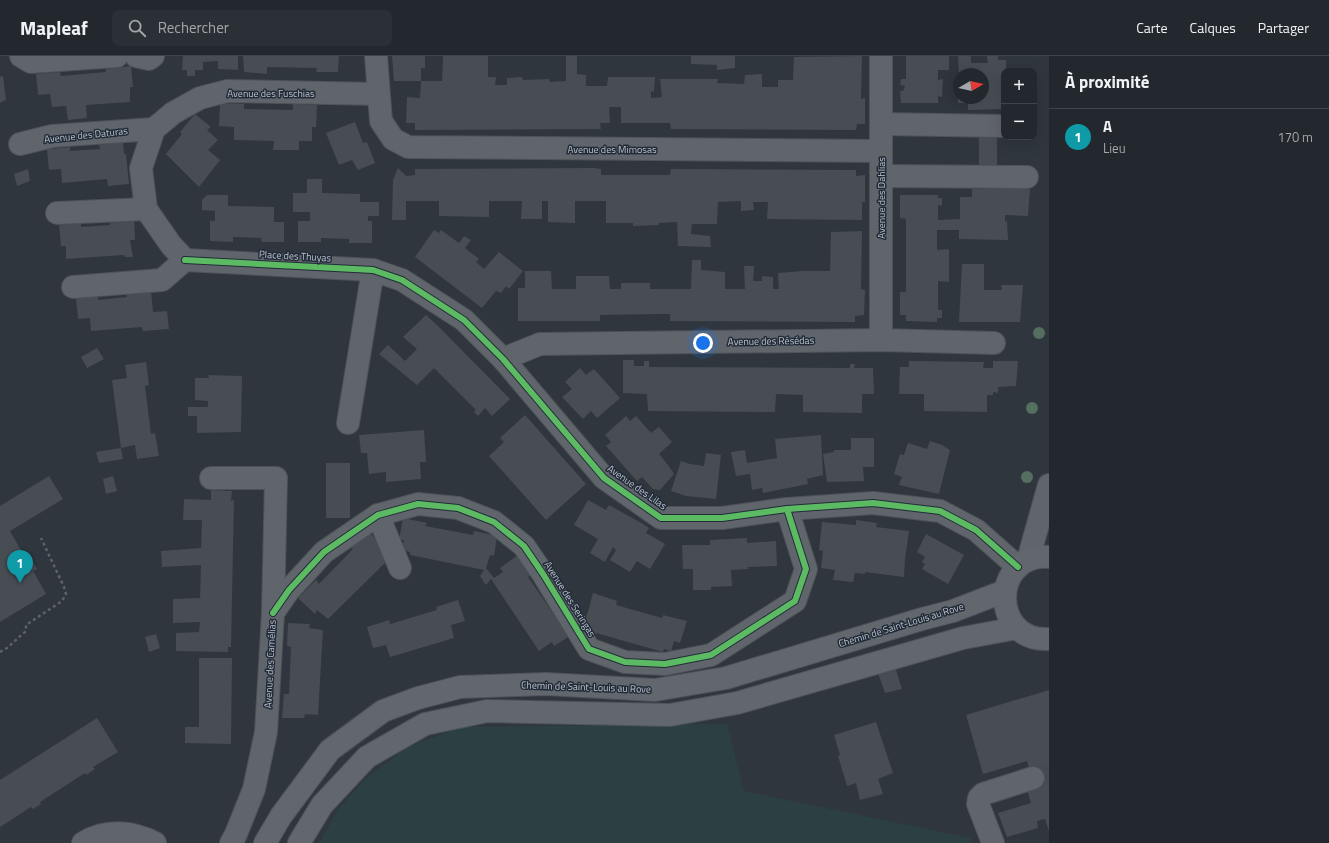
<!DOCTYPE html>
<html lang="fr">
<head>
<meta charset="utf-8">
<style>
  body { margin:0; font-family:"Titillium Web",sans-serif; background:#2b3036; color:#f1f3f6 }
  .controls { position:absolute; right:12px; top:12px; display:grid; overflow:hidden; border-radius:8px; box-shadow:0 4px 16px #0002 }
  .controls button { width:36px; height:36px; display:grid; place-items:center; padding:0; border:0; border-bottom:1px solid #40444a; background:#23282e; color:#f1f3f6; font:20px sans-serif }
  .compass { position:absolute; left:953px; top:12px; width:36px; height:36px; border-radius:50%; background:#23282e; box-shadow:0 4px 16px #0002; rotate:81deg }
  .you { position:absolute; left:703px; top:287px; width:14px; height:14px; margin:-10px; border:3px solid #fff; border-radius:50%; background:#1a73e8; box-shadow:0 0 0 6px #1a73e833 }
  .badge { display:grid; place-items:center; width:26px; height:26px; border-radius:50%; background:#8a919b; color:#fff; font-size:13px; font-weight:700 }
  .pin { position:absolute; translate:-50% -33px; filter:drop-shadow(0 1px 2px #0008) }
  .pin::after { content:''; position:absolute; top:21px; width:14px; height:12px; background:inherit; clip-path:polygon(0 0,100% 0,50% 100%) }
  .list { margin:0; padding:0; list-style:none }
  h2 { display:flex; justify-content:space-between; align-items:center; height:52px; margin:0; padding:0 16px; font-size:17px }
  h2 small { font-size:13px; font-weight:400; color:#a3a6aa }
  .list li { display:grid; grid-template-columns:26px 1fr auto; gap:12px; align-items:center; box-sizing:border-box; height:56px; padding:0 16px; border-top:1px solid #40444a }
  .list b { display:block; font-size:15px; white-space:nowrap }
  .list p { margin:0; font-size:13px; white-space:nowrap; color:#a3a6aa }
  .list em { font-size:13px; font-style:normal; color:#a3a6aa }
  .icon { flex:none; width:22px; height:22px; fill:none; stroke:currentColor; stroke-width:2; stroke-linecap:round; stroke-linejoin:round }
  .map { position:relative; flex:none; width:1049px; height:787px; overflow:hidden }
  header { display:flex; align-items:center; gap:24px; box-sizing:border-box; height:56px; padding:0 20px; background:#23282e; border-bottom:1px solid #40444a }
  header strong { font-size:19px }
  nav { display:flex; gap:22px; margin-inline-start:auto; font-size:14px }
  .search { width:280px; height:36px; background:#2b3036; display:flex; align-items:center; gap:10px; box-sizing:border-box; padding:0 14px; border-radius:8px; color:#a3a6aa; font-size:15px }
  main { display:flex }
  aside { flex:1; background:#23282e }
  .map>svg:first-child { display:block }
  .green { fill:#2c4043 }
  .building { fill:#474d53 }
  .lines { fill:none; stroke-linecap:round; stroke-linejoin:round }
  .minor-tunnel { stroke:#444b53; stroke-width:22; stroke-dasharray:22 11; stroke-linecap:butt }
  .minor-casing { stroke:#4d5258; stroke-width:24 }
  .major-casing { stroke:#4d525a; stroke-width:24 }
  .path { stroke:#5d6368; stroke-width:2.5; stroke-dasharray:3 3; stroke-linecap:butt }
  .minor { stroke:#60646b; stroke-width:22 }
  .major { stroke:#61676d; stroke-width:22 }
  .cycleway-casing { stroke:#222c39; stroke-width:8 }
  .cycleway { stroke:#5cba63; stroke-width:6 }
  .tree { fill:#546f5f }
  .labels { text-anchor:middle; dominant-baseline:central; stroke-width:3; stroke-linejoin:round; paint-order:stroke }
  .street-label { font-size:10px; fill:#bbc2cd; stroke:#222c39 }
</style>
</head>
<body>
<header>
<strong>Mapleaf</strong>
<div class="search"><svg class="icon" aria-label="search" viewBox="0 0 24 24"><circle cx="10" cy="10" r="6"/><path d="M15 15l6 6"/></svg>Rechercher</div>
<nav><a>Carte</a><a>Calques</a><a>Partager</a></nav>
</header>
<main>
<div class="map">
<svg width="1049" height="787" viewBox="0 0 1049 787">
  <rect width="100%" height="100%" fill="#2f363d"/>
  <path class="green" d="M727 668 744 735 970 782 972 787H319L338 754 366 722 408 691 461 671Z"/>
  <g class="building">
    <path d="M183 0H238V14L218 13V5L203 6V14H195V20H187V14H182Z"/>
    <path d="M243 0H339L338 16H316L317 12 267 11V18L244 16Z"/>
    <path d="M392 0H425V12H421V25H394Z"/>
    <path d="M443 0H488V21H496L495 29H507V22L522 21 523 24 549 23 550 26 566 25V0H577V18L586 19V30H607L608 21H655L654 36 651 35V42L662 41 660 23H718L717 27 744 28 745 19 762 18V31H778V24H793L794 1 862 0 861 43 865 42V68H857L856 74 671 73 670 67H621V51H609L610 67H600L601 73 415 74V67H406L407 41 420 42 421 25H442Z"/>
    <path d="M691 0H735V12L717 14V9L691 8Z"/>
    <path d="M906 0H949V14H938V24L943 23 942 40V41L938 40V47H901L900 35H903L905 30 900 29 901 23H906Z"/>
    <path d="M958 0H971V7H988L987 0H998V4H1006V15H1004V53L968 54V47H958V42H983V18H959Z"/>
    <path d="M131 10 133 31H130V46L86 49 87 62 68 64 66 50 52 51 50 38 38 39 36 18 60 16 61 20 106 16V13Z"/>
    <path d="M1034 19H1037L1035 46H1034Z"/>
    <path d="M3 20 6 44 0 47V21Z"/>
    <path d="M220 47 244 48V53L293 54V48L317 49 316 71H312V85H299V94H273L274 85 234 84V71L219 70Z"/>
    <path d="M195 58 211 71 207 74 218 84 208 94 220 104 199 131 166 98 182 78 180 76Z"/>
    <path d="M355 66 363 87 367 86 375 107 358 114 352 104 339 109 326 77Z"/>
    <rect x="979" y="76" width="18" height="37"/>
    <path d="M123 86 124 98H126L129 128 108 130 107 123 62 127 61 113 49 114 47 93 70 91V95L100 93 99 89Z"/>
    <path d="M398 112 406 120 415 119V113L594 112 601 113V119H670L671 113 856 114V120L865 119V146H862V164L767 163 768 146H753L754 154 741 155V145L718 146 717 168H692L691 178 710 180 711 191 678 190 677 166 659 167V169L633 170V167H606V145H575V167L548 166V145H542V163H521L522 145H489V161L439 160V145H406V164H392L393 124Z"/>
    <path d="M28 113 30 125 17 130 14 118Z"/>
    <path d="M307 123H322V137L360 138V146H379V160H368V165H372V187H349V183L321 182V186H298V165H310V156H293V137H307Z"/>
    <path d="M972 133H1030L1028 160 1005 159V166L1007 165 1008 184 959 183V174H937V194L949 193V226L938 225V254H942V262H937V266L906 265V259H900V236H906V163L900 162V139H938V142H942V150L938 149V164L960 163V141H972Z"/>
    <path d="M207 139H228V150L274 151V166H284V186H262L261 182 233 181V186L210 185V165H215V155L202 154V144Z"/>
    <path d="M134 162 135 184H130L133 201H125L124 199 66 203V190H61L59 169 81 167V171L110 169 111 165Z"/>
    <path d="M434 174 439 177 441 174 459 187 464 180 471 184 465 192 479 203 476 206 484 213 499 196 523 215 509 233 506 230 501 237 496 235 482 252 415 201Z"/>
    <path d="M862 175 861 233 865 234 864 259 855 260V266L670 265V258H661L600 259V265H518V232H525V215H551L552 233H576V220H609L610 233H621V227H650V233H691L692 204H701V214L725 216V233H745L744 210H754L753 225H762V220L773 221V233H779L778 217 803 215H830L831 176Z"/>
    <path d="M962 208H984V234H1002L1001 229H1023L1020 266H959Z"/>
    <path d="M151 235 153 256 167 255 169 273 143 275 142 271 91 275 90 262 78 263 76 242 98 240V244L127 241 126 237Z"/>
    <path d="M426 259 439 271 510 343 492 360 485 352 478 360 474 356 476 354 434 312 417 329 379 298 388 289 405 305 417 293 403 281Z"/>
    <path d="M97 292 104 303 87 312 81 301Z"/>
    <path d="M623 304H634V310H644V305H649V311L850 312V308H855L854 312H873L874 338H862V357L803 356V339L776 338 775 356 648 355 647 338 623 337Z"/>
    <path d="M909 305 984 306 983 312H993V305H1018L1016 330 998 331V337L993 336V339H987V356L924 355V338H899L900 311H909Z"/>
    <path d="M146 306 149 329 145 330 151 378 155 377 159 400 137 403 135 389 121 392 112 324 127 322 125 309Z"/>
    <path d="M580 312 586 319 594 313 620 342 597 362 591 355 583 363 562 341 572 333 565 326Z"/>
    <path d="M208 319 242 320 241 376 197 377V360H188V351H208V345L195 344V322H209Z"/>
    <path d="M525 359 586 428 546 464 489 400 504 386 500 382Z"/>
    <path d="M626 360 630 365 636 360 651 377 659 371 672 386 659 398 668 409 674 418 660 434 653 433 642 421 637 425 606 390 611 386 605 379Z"/>
    <path d="M424 374 426 406H420L421 423 386 426V416L369 418 367 397H361L359 379Z"/>
    <path d="M821 379 823 419 807 423 808 428 763 437 762 432 752 434 750 418 736 420 731 396 745 394 747 407 777 402 775 383Z"/>
    <path d="M851 382H874V411H863L864 425 827 426 823 398 834 396V394H851Z"/>
    <path d="M930 385 942 389 950 394 939 438 899 429 902 421 894 418 900 398 904 399 908 387 927 393Z"/>
    <path d="M121 392 123 403 99 407 96 396Z"/>
    <path d="M706 397 721 399 716 443 686 440 671 435 681 405 690 408 704 410Z"/>
    <rect x="326" y="407" width="24" height="55"/>
    <path d="M49 420 63 443 10 475 23 498 27 496 37 513 33 515 46 538 0 566V450Z"/>
    <path d="M113 420 117 435 106 438 103 423Z"/>
    <path d="M211 434 232 435 231 445 234 444 231 591H228V596L176 595V577L199 576 200 566 173 567V543L200 542 201 509 162 511 161 495 201 492 202 464H183L184 443 211 444Z"/>
    <path d="M588 444 606 454 609 449 643 468 649 472 646 477 665 488 650 513 637 505 630 516 610 504 616 494 613 491 605 506 590 497 598 483 574 469Z"/>
    <path d="M403 462 427 467 425 470 473 479 474 475 497 480 494 500 490 499 486 512 494 522 503 516 500 512 518 499 532 518 528 521 555 560 560 558 573 578 554 590 552 586 539 595 491 523 486 529 480 520 484 514 410 499V496L402 494 404 484H399Z"/>
    <path d="M856 464 877 467 876 471 909 475 905 503 904 521 865 516V518L855 517 853 526 833 524 835 514 821 512 823 495 819 494 822 466 856 469Z"/>
    <path d="M367 474 383 490 379 493 389 503 328 563 317 554 315 558 298 542 316 524 319 528 353 493 350 491Z"/>
    <path d="M926 478 964 499 948 528 922 513 925 508 922 506 925 501 917 496Z"/>
    <path d="M747 482V487L776 485 777 510 747 511 748 513 731 514 732 530 711 531V534H693V513H683L682 489H710V484Z"/>
    <path d="M593 537 617 545 616 549 662 562 663 559 687 565 680 587 674 585 671 595 664 593 663 596 596 577 594 584 578 556 587 559Z"/>
    <path d="M458 544 465 565 451 569 454 582 390 601 386 589 373 592 367 571 389 564 390 568 437 554 436 551Z"/>
    <path d="M288 567 310 568 309 572 323 574 318 659 305 658 304 662H282L284 638H289L291 591 287 590Z"/>
    <path d="M156 578 160 592 149 596 145 581Z"/>
    <path d="M199 602H232L231 688 185 687V671H199Z"/>
    <path d="M895 611 902 633 885 637 878 617Z"/>
    <path d="M1049 634V775L1045 763 1037 765 1038 772 1007 781 998 757 1031 747 1027 734 1036 732 1027 705 983 718 966 659Z"/>
    <path d="M97 662 118 696 93 711 95 713 86 719 85 717 40 746 41 748 33 753 31 751 0 771V724Z"/>
    <path d="M876 666 893 717 878 723 883 738 860 744 856 727 847 730 838 700 840 699 834 679Z"/>
  </g>
  <g class="lines">
    <path class="minor-tunnel" d="M1033 722 1049 717"/>
    <g class="minor-casing">
      <g id="minor">
        <path d="M21 0 31 6 117 0"/>
        <path d="M136 0 149 3 153 0"/>
        <path d="M376 0 381 65 393 83 408 91 881 95"/>
        <path d="M881 0V284"/>
        <path d="M881 68 1004 70"/>
        <path d="M20 88 52 80 154 73"/>
        <path d="M881 120 1027 121"/>
        <path d="M57 157 146 153"/>
        <path d="M185 204 373 214 402 224 464 264 503 303 604 422 661 462H722L787 453 873 447 940 455 976 474 1018 511"/>
        <path d="M185 204 171 189 146 153 141 112 154 73 173 57 200 42 227 35 378 38"/>
        <path d="M73 231 162 224 185 204"/>
        <path d="M503 303 540 288 881 284 994 287"/>
        <path d="M348 367 373 214"/>
        <path d="M211 422H276L273 557 266 676 254 733 236 778 231 787"/>
        <path d="M378 459 400 512"/>
        <path d="M1028 504 1049 429"/>
        <path d="M273 557 289 534 324 496 378 459 418 448 458 452 494 466 524 490 543 518 589 593 625 606 665 608 711 599 795 545 806 513 787 453"/>
        <path d="M83 787C105 773 132 775 155 787"/>
        <path d="M993 787 978 748 979 742 983 738 1033 722"/>
      </g>
    </g>
    <g class="major-casing">
      <g id="major">
        <path d="M1049 501C991 497 990 586 1049 583"/>
        <path d="M265 787 281 760 330 694 383 655 418 642 460 631 546 628 655 634 726 622 922 563 953 555 1005 535"/>
        <path d="M299 787 322 749 367 701 425 668 487 655 670 659 737 647 963 582 1017 572"/>
      </g>
    </g>
    <path class="path" d="M0 596 7 592 26 575V569L62 545 66 538 64 531 41 482"/>
    <use href="#minor" class="minor"/>
    <use href="#major" class="major"/>
    <g class="cycleway-casing">
      <g id="cycleway">
        <path d="M185 204 373 214 402 224 464 264 503 303 604 422 661 462H722L787 453 873 447 940 455 976 474 1018 511"/>
        <path d="M273 557 289 534 324 496 378 459 418 448 458 452 494 466 524 490 543 518 589 593 625 606 665 608 711 599 795 545 806 513 787 453"/>
      </g>
    </g>
    <use href="#cycleway" class="cycleway"/>
  </g>
  <g class="tree">
    <circle cx="1039" cy="277" r="6"/>
    <circle cx="1032" cy="352" r="6"/>
    <circle cx="1027" cy="421" r="6"/>
  </g>
  <g class="labels">
    <g class="street-label">
      <text x="271" y="37">Avenue des Fuschias</text>
      <text transform="translate(86 79) rotate(-6)">Avenue des Daturas</text>
      <text x="612" y="93">Avenue des Mimosas</text>
      <text transform="translate(881 142) rotate(-90)">Avenue des Dahlias</text>
      <text transform="translate(295 200) rotate(3)">Place des Thuyas</text>
      <text transform="translate(771 285) rotate(-1)">Avenue des Résédas</text>
      <text transform="translate(637 431) rotate(35)">Avenue des Lilas</text>
      <text transform="translate(570 543) rotate(58)">Avenue des Seringas</text>
      <text transform="translate(901 569) rotate(-17)">Chemin de Saint-Louis au Rove</text>
      <text transform="translate(270 608) rotate(-87)">Avenue des Camélias</text>
      <text transform="translate(586 631) rotate(2)">Chemin de Saint-Louis au Rove</text>
    </g>
  </g>
</svg>
<div class="controls">
<button>+</button>
<button>−</button>
</div>
<svg class="compass" viewBox="-18 -18 36 36"><path d="M0-13l5 13h-10z" fill="#e53935"/><path d="M0 13l5-13h-10z" fill="#a3a6aa"/></svg>
<div class="you"></div>
<div class="pin badge" style="left:20px;top:527px;background:#0f9aa8">1</div>
</div>
<aside>
<h2>À proximité<small></small></h2>
<ul class="list">
<li><span class="badge" style="background:#0f9aa8">1</span><div><b>A</b><p>Lieu</p></div><em>170 m</em></li>
</ul>
</aside>
</main>
</body>
</html>
